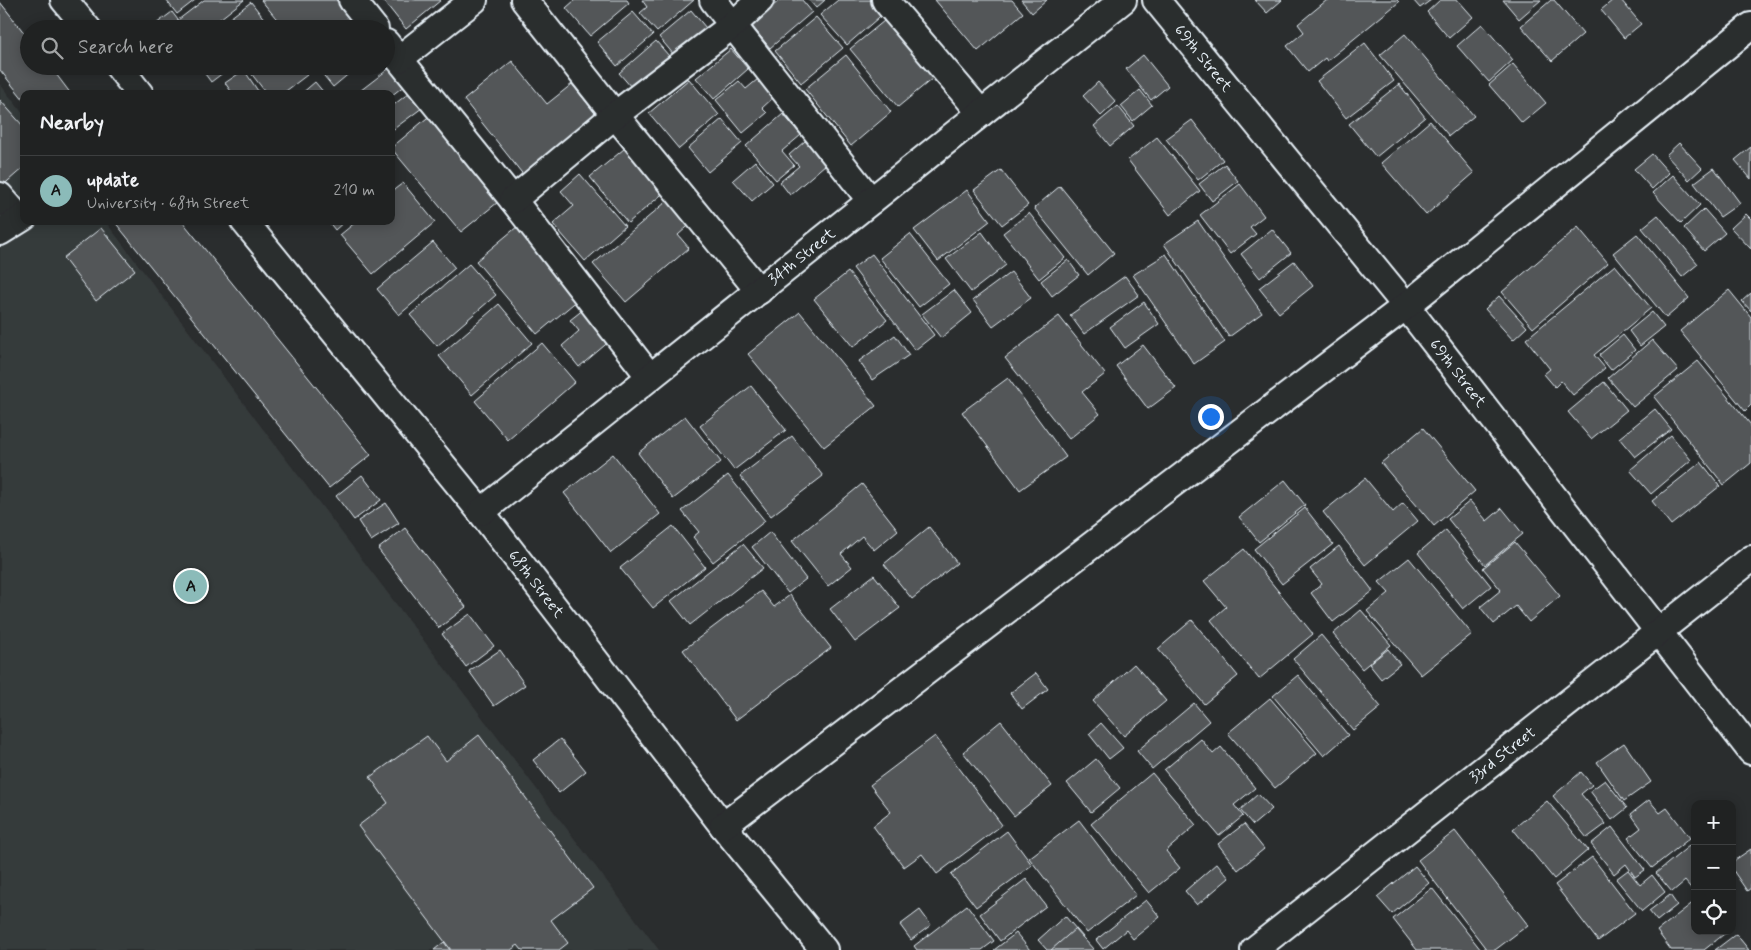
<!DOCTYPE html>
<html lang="en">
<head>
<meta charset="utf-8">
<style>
  body { margin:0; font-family:Mynerve,sans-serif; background:#282a2a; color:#f1f3f6 }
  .controls { position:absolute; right:15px; bottom:15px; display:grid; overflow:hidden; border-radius:10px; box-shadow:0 2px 12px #0003 }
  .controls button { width:45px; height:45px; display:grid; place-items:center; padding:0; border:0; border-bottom:1px solid #3d3f40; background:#202222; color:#f1f3f6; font:25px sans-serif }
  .you { position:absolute; left:1210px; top:416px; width:18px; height:18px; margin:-12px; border:4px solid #fff; border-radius:50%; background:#1a73e8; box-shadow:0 0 0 8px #1a73e833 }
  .badge { display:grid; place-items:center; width:32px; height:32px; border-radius:50%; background:#8bbbb9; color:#111; font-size:16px; font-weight:700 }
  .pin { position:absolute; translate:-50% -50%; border:2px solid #fff; box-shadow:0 1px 5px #0006 }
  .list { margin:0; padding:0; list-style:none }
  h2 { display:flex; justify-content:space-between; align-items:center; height:65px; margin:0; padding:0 20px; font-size:21px }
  h2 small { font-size:16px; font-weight:400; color:#a2a4a5 }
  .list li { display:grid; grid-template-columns:32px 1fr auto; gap:15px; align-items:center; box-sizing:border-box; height:70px; padding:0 20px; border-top:1px solid #3d3f40 }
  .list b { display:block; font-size:19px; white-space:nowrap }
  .list p { margin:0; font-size:16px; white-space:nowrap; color:#a2a4a5 }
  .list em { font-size:16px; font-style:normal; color:#a2a4a5 }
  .icon { flex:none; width:28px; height:28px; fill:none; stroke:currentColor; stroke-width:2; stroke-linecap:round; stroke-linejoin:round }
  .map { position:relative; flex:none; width:1751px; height:950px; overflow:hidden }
  .search { position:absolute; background:#202222; box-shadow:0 2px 12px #0003; left:20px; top:20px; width:375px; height:55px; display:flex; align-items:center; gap:12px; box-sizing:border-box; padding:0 18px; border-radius:28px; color:#a2a4a5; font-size:19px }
  .panel { position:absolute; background:#202222; box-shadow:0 2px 12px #0003; left:20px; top:90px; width:375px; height:135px; border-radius:10px }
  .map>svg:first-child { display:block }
  .built { fill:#363a3b }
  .building { fill:#535759; stroke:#e8f1f8 }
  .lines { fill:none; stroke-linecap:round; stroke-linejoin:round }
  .street-casing { stroke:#e8f1f8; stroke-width:30 }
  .street { stroke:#2a2d2e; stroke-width:26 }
  .labels { text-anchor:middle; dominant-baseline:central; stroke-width:4.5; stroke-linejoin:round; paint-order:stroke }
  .street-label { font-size:16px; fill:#e8f1f8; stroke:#2a2d2e }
</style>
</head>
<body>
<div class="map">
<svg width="1751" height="950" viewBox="0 0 1751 950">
  <rect width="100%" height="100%" fill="#2a2d2e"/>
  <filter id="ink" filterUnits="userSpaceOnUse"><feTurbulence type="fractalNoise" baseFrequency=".02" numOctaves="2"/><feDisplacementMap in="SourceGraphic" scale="10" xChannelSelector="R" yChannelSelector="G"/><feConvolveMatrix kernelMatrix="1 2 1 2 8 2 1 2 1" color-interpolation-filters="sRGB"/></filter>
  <g filter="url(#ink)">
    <path class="built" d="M0 84 24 115V221H105L659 950H0Z"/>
    <g class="building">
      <path d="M166 0H195L177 14Z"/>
      <path d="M204 0H244L207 29H159L156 24 172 12 178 20Z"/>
      <path d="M261 0H336L360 29H285Z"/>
      <path d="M383 0H441L406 29Z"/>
      <path d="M575 0H627L629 3 590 36 566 8Z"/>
      <path d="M642 0H694L657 32 640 13 647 7Z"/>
      <path d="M780 0H802L812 12 770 48 751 25Z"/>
      <path d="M809 0H825L816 8Z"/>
      <path d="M838 0H876L886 11 847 45 820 15Z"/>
      <path d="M935 0H1012L1023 13 978 51Z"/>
      <path d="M1021 0H1047L1032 13Z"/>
      <path d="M1255 0H1282L1267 13Z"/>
      <path d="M1327 0H1397L1399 2 1327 61 1325 58 1308 72 1287 46 1304 32 1298 24Z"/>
      <path d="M1413 0H1431L1420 8Z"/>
      <path d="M1440 0H1458L1473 17 1449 38 1427 12Z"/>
      <path d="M1503 0H1541L1519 19Z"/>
      <path d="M1551 0H1554L1583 34 1552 61 1521 26Z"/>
      <path d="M1613 0H1621L1641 24 1624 38 1601 10Z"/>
      <path d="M0 2 29 39V66H50L71 94H24V100L0 70Z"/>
      <path d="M251 2 272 29H232L226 21Z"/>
      <path d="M691 10 706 28 674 55 659 37Z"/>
      <path d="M633 12 653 35 617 66 597 42Z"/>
      <path d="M890 16 938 74 898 107 850 49Z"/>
      <path d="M816 17 843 48 801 83 775 51Z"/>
      <path d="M1482 24 1513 60 1489 82 1457 46Z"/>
      <path d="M1405 34 1474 116 1449 136 1380 55Z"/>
      <path d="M656 41 669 56 632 88 619 73Z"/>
      <path d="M1365 43 1394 81 1346 118 1317 81Z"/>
      <path d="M731 49 748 69 714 99 696 78Z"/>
      <path d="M846 55 891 112 851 146 805 89Z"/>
      <path d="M1143 55 1168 86 1151 100 1126 69Z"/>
      <path d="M512 61 547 104 572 84 599 118 525 177 464 100Z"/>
      <path d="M1513 64 1546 103 1522 123 1489 85Z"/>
      <path d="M199 66H232L211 82Z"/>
      <path d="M250 66H300L307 75 282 94H267L247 68Z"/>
      <path d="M316 66H358L333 87Z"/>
      <path d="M391 67 405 85 391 96V94H356Z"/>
      <path d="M244 70 260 94H233L225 83Z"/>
      <path d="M689 79 719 115 679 149 649 113Z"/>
      <path d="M758 79 774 97 762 108 767 113 743 133 716 100 739 81 746 89Z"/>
      <path d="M315 82 325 94H301Z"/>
      <path d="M1098 82 1116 102 1101 116 1083 96Z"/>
      <path d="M1399 84 1425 117 1376 157 1349 124Z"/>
      <path d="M414 89 426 105 391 131V107Z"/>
      <path d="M1140 90 1152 105 1133 121 1121 106Z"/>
      <path d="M0 100 24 127V167L0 188Z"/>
      <path d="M1118 106 1134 126 1110 146 1094 126Z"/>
      <path d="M433 113 503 198 461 232 391 148Z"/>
      <path d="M783 114 801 135 782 151 794 165 776 180 746 146Z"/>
      <path d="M722 119 742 143 708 172 688 148Z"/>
      <path d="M1192 120 1223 160 1198 180 1166 139Z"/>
      <path d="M1430 121 1474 173 1426 215 1381 163Z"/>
      <path d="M1157 137 1200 191 1170 215 1128 160Z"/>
      <path d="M805 141 826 164 790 195 780 182 799 166 789 155Z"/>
      <path d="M1679 143 1702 168 1689 180 1666 155Z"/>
      <path d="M630 144 667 190 628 223 590 177Z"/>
      <path d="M1751 147V179L1735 160Z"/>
      <path d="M1652 154 1669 173 1652 189 1634 169Z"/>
      <path d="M755 161 773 183 752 201 733 180Z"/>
      <path d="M1225 164 1238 181 1212 201 1199 184Z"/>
      <path d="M1714 168 1740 203 1720 217 1694 183Z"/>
      <path d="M1001 170 1028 205 1002 225 974 190Z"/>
      <path d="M580 174 625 226 585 261 553 224 574 206 561 191Z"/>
      <path d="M1673 175 1700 205 1681 223 1653 193Z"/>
      <path d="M403 183 435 222 373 274 340 235 357 221H391V192Z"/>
      <path d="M1240 184 1264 216 1250 227 1256 234 1230 254 1200 215Z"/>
      <path d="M1060 186 1114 253 1088 275 1034 208Z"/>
      <path d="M967 190 990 221 938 261 914 230Z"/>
      <path d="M673 196 694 221 678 235 689 248 626 302 593 264Z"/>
      <path d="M1704 209 1725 233 1704 251 1684 228Z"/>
      <path d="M1029 213 1065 258 1039 279 1003 233Z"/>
      <path d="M1746 214 1751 219V249L1731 228Z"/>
      <path d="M1658 215 1698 264 1682 277 1642 228Z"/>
      <path d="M114 221H182L371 455 329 488Z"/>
      <path d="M328 221H345L335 230Z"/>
      <path d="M1198 221 1262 313 1229 337 1164 244Z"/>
      <path d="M518 226 579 299 537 334 476 261Z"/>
      <path d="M1578 227 1608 263 1533 328 1502 292Z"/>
      <path d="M101 228 135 270 96 301 63 258Z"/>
      <path d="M1272 229 1291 253 1260 278 1241 254Z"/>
      <path d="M982 232 1006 265 971 292 946 259Z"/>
      <path d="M910 234 949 284 919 307 880 258Z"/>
      <path d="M1637 234 1689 298 1666 318 1613 253Z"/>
      <path d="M433 242 455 268 399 315 377 289Z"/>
      <path d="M872 254 934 335 915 350 853 268Z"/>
      <path d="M1166 254 1225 342 1194 364 1133 275Z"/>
      <path d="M1068 260 1079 275 1052 296 1041 281Z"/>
      <path d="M1294 261 1313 286 1279 313 1259 288Z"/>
      <path d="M469 264 496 295 437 346 410 315Z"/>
      <path d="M1615 265 1651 308 1594 355 1605 368 1573 395 1561 381 1555 387 1544 374 1550 369 1526 339Z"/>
      <path d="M848 272 887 320 853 347 814 299Z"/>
      <path d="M1011 272 1031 298 993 326 973 300Z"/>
      <path d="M1125 276 1139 295 1084 334 1070 315Z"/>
      <path d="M954 290 972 313 941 338 922 314Z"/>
      <path d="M1729 290 1751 317V405L1745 411 1680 331Z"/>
      <path d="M1751 293V311L1742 301Z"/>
      <path d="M1499 296 1527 327 1513 340 1485 309Z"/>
      <path d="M1144 302 1159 324 1125 348 1110 327Z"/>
      <path d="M499 304 532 343 472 395 439 356Z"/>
      <path d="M584 309 611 340 579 367 562 346 579 331 570 320Z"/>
      <path d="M800 312 876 406 824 447 748 354Z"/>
      <path d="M1652 312 1664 327 1640 346 1629 331Z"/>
      <path d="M1059 316 1105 374 1082 392 1100 414 1069 439 1005 358Z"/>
      <path d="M895 335 909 355 872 380 859 361Z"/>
      <path d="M1623 335 1635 350 1611 370 1599 355Z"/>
      <path d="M1652 340 1678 370 1633 407 1608 378Z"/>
      <path d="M542 343 575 382 508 440 475 401Z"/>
      <path d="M1143 345 1176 388 1148 409 1116 366Z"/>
      <path d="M1698 361 1751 425V463L1724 485 1654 397Z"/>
      <path d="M1008 378 1066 457 1020 490 962 412Z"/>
      <path d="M1604 382 1627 410 1591 439 1568 412Z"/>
      <path d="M751 386 786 430 734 470 700 426Z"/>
      <path d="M1655 409 1671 429 1635 457 1619 438Z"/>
      <path d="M685 416 721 462 673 499 638 453Z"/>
      <path d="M1423 428 1475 491 1434 526 1381 463Z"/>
      <path d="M1671 435 1691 460 1651 494 1630 470Z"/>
      <path d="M792 436 823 476 771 516 740 476Z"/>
      <path d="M613 454 660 514 611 553 564 493Z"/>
      <path d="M1701 462 1720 486 1671 525 1652 501Z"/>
      <path d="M362 475 381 500 354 520 336 496Z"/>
      <path d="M728 475 765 521 713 562 693 537 699 532 682 511Z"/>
      <path d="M1365 478 1393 512 1403 503 1418 521 1365 565 1323 512Z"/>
      <path d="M1285 480 1305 505 1259 542 1239 517Z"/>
      <path d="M862 484 898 530 874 550 862 536 841 554 852 567 828 586 792 541Z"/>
      <path d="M1470 501 1487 521 1502 508 1523 534 1485 565 1448 519Z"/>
      <path d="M386 503 399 523 371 541 358 521Z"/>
      <path d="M1305 508 1333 544 1282 584 1254 549Z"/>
      <path d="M673 526 705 567 653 608 620 568Z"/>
      <path d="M929 527 957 563 912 599 884 564Z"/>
      <path d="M405 528 466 607 439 628 378 549Z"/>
      <path d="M1446 530 1491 586 1463 609 1418 553Z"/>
      <path d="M770 532 806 579 788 593 752 547Z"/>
      <path d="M1515 542 1560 596 1529 622 1516 606 1494 624 1480 607 1501 590 1483 568Z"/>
      <path d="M743 544 763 568 690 625 671 601Z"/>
      <path d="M1339 546 1373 591 1333 622 1311 593 1322 584 1310 569Z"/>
      <path d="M1244 549 1313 634 1259 679 1211 620 1226 607 1204 581Z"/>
      <path d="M1409 558 1472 634 1421 675 1367 611 1389 593 1379 582Z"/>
      <path d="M874 575 900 608 855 642 830 609Z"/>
      <path d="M761 591 774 607 790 595 831 648 736 720 683 650Z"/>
      <path d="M1361 610 1391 645 1362 669 1333 634Z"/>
      <path d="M470 614 494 646 466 667 442 634Z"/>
      <path d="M1192 620 1238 676 1204 704 1158 649Z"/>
      <path d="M1321 635 1381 707 1353 730 1293 659Z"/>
      <path d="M1388 649 1400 664 1381 679 1369 664Z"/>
      <path d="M500 650 525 685 494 706 469 671Z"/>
      <path d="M1134 664 1166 701 1124 736 1093 701Z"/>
      <path d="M1036 673 1048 689 1022 709 1010 693Z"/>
      <path d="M1298 675 1348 735 1324 756 1273 696Z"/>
      <path d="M1270 698 1317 753 1275 788 1228 733Z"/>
      <path d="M1194 703 1209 721 1152 769 1137 751Z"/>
      <path d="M1001 721 1052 786 1014 816 963 752Z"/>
      <path d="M1101 723 1123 748 1109 759 1089 734Z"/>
      <path d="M479 735 593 888 551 920 568 943 559 950H522L518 945 511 950H451L358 826 388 803 370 777 427 736 446 761Z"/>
      <path d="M935 736 1002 825 937 874 922 854 904 867 873 826 891 812 870 785Z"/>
      <path d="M560 739 586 771 559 793 533 760Z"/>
      <path d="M1201 739 1213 754 1221 747 1255 788 1234 805 1243 816 1219 836 1164 770Z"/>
      <path d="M1624 743 1651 782 1624 801 1597 762Z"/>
      <path d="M1096 759 1120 788 1091 812 1067 783Z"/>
      <path d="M1581 772 1592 785 1581 794 1606 824 1587 838 1553 796Z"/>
      <path d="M1152 773 1196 825 1166 851 1180 868 1149 893 1091 824Z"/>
      <path d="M1605 780 1627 808 1612 820 1590 791Z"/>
      <path d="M1258 794 1272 809 1253 825 1240 810Z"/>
      <path d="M1649 800 1660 813 1667 808 1690 838 1652 868 1628 838 1641 828 1631 814Z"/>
      <path d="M1547 801 1588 850 1554 879 1513 829Z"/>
      <path d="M1079 820 1136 895 1087 933 1029 858Z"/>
      <path d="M1244 824 1264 849 1238 870 1218 844Z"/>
      <path d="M1612 827 1645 870 1635 877 1626 864 1614 874 1591 844Z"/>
      <path d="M1007 831 1032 865 976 907 951 874Z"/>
      <path d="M1455 831 1528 925 1495 950H1487L1418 860Z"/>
      <path d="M1695 841V893L1685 881 1672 892 1656 873Z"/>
      <path d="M1751 849V888L1747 891 1732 869V862Z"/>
      <path d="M1592 857 1635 913 1598 941 1555 885Z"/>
      <path d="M1217 863 1229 878 1197 905 1185 891Z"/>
      <path d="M1415 866 1429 883 1392 914 1377 897Z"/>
      <path d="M1628 870 1640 885 1652 875 1665 892 1642 911 1616 879Z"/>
      <path d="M1026 879 1046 906 1000 941 980 914Z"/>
      <path d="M1432 888 1481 950H1417L1393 919Z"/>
      <path d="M1670 895 1677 905 1657 921 1649 911Z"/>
      <path d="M1146 900 1160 917 1133 939 1126 930 1103 949 1096 940Z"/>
      <path d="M1695 901V931H1728L1704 950H1671L1657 931Z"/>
      <path d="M967 905 994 941 982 950H917L914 946Z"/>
      <path d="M920 910 931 925 911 940 900 925Z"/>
      <path d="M1065 916 1083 937 1068 950H1047L1038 940Z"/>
      <path d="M1075 929 1094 950H1051Z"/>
      <path d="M1016 933 1030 950H994Z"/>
      <path d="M1736 934 1749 950H1715Z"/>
      <path d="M444 942 450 950H434Z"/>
    </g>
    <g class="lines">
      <g class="street-casing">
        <g id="street">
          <path d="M64 0 88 29"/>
          <path d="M352 0 375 29"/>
          <path d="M524 0 615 115 759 291"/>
          <path d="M713 0 871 201"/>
          <path d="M885 0 981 113"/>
          <path id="s1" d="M1156 0 1406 306 1751 751"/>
          <path d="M386 43 513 200 650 377"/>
          <path d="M399 59 474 0"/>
          <path d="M118 66 140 94"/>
          <path d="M0 196 20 219"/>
          <path d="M513 200 615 115 733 25 760 0"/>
          <path id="s2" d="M244 221 481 512 723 826 824 950"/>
          <path d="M0 232 24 217"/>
          <path id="s3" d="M481 512 1123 0"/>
          <path d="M723 826 1406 306 1751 26"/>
          <path id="s4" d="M1254 950 1751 559"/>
        </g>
      </g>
      <use href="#street" class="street"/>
    </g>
  </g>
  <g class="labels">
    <g class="street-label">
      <text stroke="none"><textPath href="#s1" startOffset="75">69th Street</textPath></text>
      <text stroke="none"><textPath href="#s3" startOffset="410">34th Street</textPath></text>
      <text stroke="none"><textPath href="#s1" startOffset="480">69th Street</textPath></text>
      <text stroke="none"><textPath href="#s2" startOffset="466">68th Street</textPath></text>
      <text stroke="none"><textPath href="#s4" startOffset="316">33rd Street</textPath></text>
    </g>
  </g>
</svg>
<div class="controls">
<button>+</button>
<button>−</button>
<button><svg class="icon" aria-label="locate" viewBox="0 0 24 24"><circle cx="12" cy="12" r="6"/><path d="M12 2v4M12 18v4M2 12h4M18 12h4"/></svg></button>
</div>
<div class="you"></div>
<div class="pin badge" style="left:191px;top:586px">A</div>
<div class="search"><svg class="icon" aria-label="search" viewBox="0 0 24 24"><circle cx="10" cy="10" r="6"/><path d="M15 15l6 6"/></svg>Search here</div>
<section class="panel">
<h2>Nearby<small></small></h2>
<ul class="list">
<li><span class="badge">A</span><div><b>update</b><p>University · 68th Street</p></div><em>210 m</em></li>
</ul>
</section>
</div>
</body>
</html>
